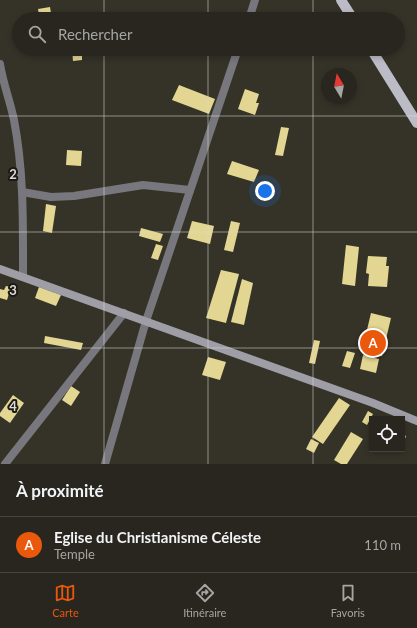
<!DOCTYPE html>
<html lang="fr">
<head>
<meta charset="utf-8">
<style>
  body { margin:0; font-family:Lato,sans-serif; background:#34322b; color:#f1f3f6 }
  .controls { position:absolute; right:12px; bottom:12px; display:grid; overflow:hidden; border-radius:0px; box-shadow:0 2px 6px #0003 }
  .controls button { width:36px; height:36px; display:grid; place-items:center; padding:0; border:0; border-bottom:1px solid #44433c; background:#28261e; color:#f1f3f6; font:20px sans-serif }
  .compass { position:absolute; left:321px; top:68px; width:36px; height:36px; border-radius:50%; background:#28261e; box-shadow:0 2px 6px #0003; rotate:350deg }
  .you { position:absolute; left:265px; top:191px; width:14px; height:14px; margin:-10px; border:3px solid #fff; border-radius:50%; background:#1a73e8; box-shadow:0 0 0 6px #1a73e833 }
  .badge { display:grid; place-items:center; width:26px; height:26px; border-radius:50%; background:#ea580c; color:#fff; font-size:13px; font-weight:700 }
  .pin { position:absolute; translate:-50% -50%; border:2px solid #fff; box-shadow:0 1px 4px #0006 }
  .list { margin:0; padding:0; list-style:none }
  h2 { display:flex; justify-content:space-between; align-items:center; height:52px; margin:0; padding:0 16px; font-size:17px }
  h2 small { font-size:13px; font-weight:400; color:#a5a5a4 }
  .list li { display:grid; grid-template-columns:26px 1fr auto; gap:12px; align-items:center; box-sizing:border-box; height:56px; padding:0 16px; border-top:1px solid #44433c }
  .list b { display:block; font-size:15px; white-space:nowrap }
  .list p { margin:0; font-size:13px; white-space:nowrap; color:#a5a5a4 }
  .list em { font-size:13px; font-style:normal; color:#a5a5a4 }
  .icon { flex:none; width:22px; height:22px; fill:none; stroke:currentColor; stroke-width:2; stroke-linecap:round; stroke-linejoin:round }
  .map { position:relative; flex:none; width:417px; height:464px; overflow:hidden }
  .search { position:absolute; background:#28261e; box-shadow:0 2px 6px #0003; left:12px; right:12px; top:12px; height:44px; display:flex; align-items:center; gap:10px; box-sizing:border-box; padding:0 14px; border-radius:22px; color:#a5a5a4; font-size:15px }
  .sheet { height:108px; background:#28261e }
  nav { display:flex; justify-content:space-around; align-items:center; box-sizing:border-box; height:56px; border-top:1px solid #44433c; background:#28261e; font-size:11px; color:#a5a5a4 }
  nav a { display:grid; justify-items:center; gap:2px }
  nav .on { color:#ea580c }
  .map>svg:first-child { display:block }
  .building { fill:#e3d692 }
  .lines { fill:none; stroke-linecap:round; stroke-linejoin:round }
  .street { stroke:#78777d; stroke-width:8 }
  .secondary { stroke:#9f9ea7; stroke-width:8 }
  .primary { stroke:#bcbcc7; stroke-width:10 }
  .grid { fill:none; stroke:#dbdad3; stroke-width:1; stroke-opacity:0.55 }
  .grid-label { font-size:13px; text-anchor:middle; font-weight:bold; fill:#dbdad3; stroke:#1b1a16; stroke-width:4; stroke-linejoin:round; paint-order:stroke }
</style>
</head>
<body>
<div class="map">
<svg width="417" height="464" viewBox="0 0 417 464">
  <rect width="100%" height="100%" fill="#353328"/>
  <g class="building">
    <path d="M50 7 51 13 39 15 38 9Z"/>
    <path d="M72 49H82V60L73 61Z"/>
    <path d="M179 85 215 99 209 114 172 100Z"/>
    <path d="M245 89 259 94 256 103H259L255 115 238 109Z"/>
    <path d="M281 127 289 128 283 156 275 155Z"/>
    <path d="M67 150 82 151 81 166 66 165Z"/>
    <path d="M232 161 259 170 254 182 227 174Z"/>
    <path d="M46 204 56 206 52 233 43 231Z"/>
    <path d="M192 221 214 226 210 244 187 238Z"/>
    <path d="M231 221 240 223 233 252 224 250Z"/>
    <path d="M141 228 163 234 160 242 139 236Z"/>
    <path d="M156 244 163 246 158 260 151 258Z"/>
    <path d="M346 245 359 247 355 286 342 284Z"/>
    <path d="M368 256 387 257 386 266H389L387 287 368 286 369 274 366 273Z"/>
    <path d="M221 270 239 274 226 323 206 318Z"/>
    <path d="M242 279 253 283 244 325 231 322Z"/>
    <path d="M6 286 11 287 7 300 0 298V289L4 290Z"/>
    <path d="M39 287 61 295 56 306 35 298Z"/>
    <path d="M371 313 391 318 382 356 362 351Z"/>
    <path d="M45 336 83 343 81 350 44 343Z"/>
    <path d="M314 340 320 341 315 364 309 363Z"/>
    <path d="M347 351 355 353 350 368 342 366Z"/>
    <path d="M363 355 379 359 376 373 360 369Z"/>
    <path d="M208 357 226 362 220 380 202 375Z"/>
    <path d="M71 386 80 392 71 406 62 400Z"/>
    <path d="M13 395 24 403 10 423 0 416V413Z"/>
    <path d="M339 398 350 405 323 444 312 437Z"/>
    <path d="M368 411 373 414 367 425 362 422Z"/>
    <path d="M351 432 363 439 347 464H341L334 460Z"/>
    <path d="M402 434 406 436 402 447Z"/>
    <path d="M311 439 319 443 314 453 306 449Z"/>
  </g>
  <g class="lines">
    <g class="street">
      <path d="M249 19 255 0"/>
      <path d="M0 64C3 83 10 101 14 120 24 172 23 224 23 276"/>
      <path d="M22 192 51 197 74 196 143 185 190 190"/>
      <path d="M5 464 124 313"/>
      <path d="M105 464 146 321 238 49"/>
    </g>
    <path class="secondary" d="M0 269 373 403 417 421"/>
    <g class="primary">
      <path d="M341 0 353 19"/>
      <path d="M371 49 417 123"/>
    </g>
  </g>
  <path class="grid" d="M104 0V19M208 0V19M313 0V19M104 49V464M208 49V464M313 49V464M0 116H417M0 232H417M0 348H417"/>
  <g class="grid-label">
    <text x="13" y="179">2</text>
    <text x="13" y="295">3</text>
    <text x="13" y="411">4</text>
  </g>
</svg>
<div class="controls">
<button><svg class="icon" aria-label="locate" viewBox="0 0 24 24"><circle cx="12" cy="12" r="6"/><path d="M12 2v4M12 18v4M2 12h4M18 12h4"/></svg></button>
</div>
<svg class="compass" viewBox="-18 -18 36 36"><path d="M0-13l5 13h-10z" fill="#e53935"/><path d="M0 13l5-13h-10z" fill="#a5a5a4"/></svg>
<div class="you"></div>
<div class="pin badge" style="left:373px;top:343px">A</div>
<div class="search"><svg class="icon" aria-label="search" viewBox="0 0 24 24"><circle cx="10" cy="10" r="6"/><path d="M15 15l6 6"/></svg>Rechercher</div>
</div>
<section class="sheet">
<h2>À proximité<small></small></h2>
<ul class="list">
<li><span class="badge">A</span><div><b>Eglise du Christianisme Céleste</b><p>Temple</p></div><em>110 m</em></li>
</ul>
</section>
<nav>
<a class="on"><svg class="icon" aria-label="map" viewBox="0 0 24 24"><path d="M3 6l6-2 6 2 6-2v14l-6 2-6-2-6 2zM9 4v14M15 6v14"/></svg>Carte</a>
<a><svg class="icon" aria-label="directions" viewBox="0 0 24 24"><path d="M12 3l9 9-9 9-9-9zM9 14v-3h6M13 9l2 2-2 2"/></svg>Itinéraire</a>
<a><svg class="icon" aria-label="saved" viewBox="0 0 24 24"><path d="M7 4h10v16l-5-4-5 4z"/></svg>Favoris</a>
</nav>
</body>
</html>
